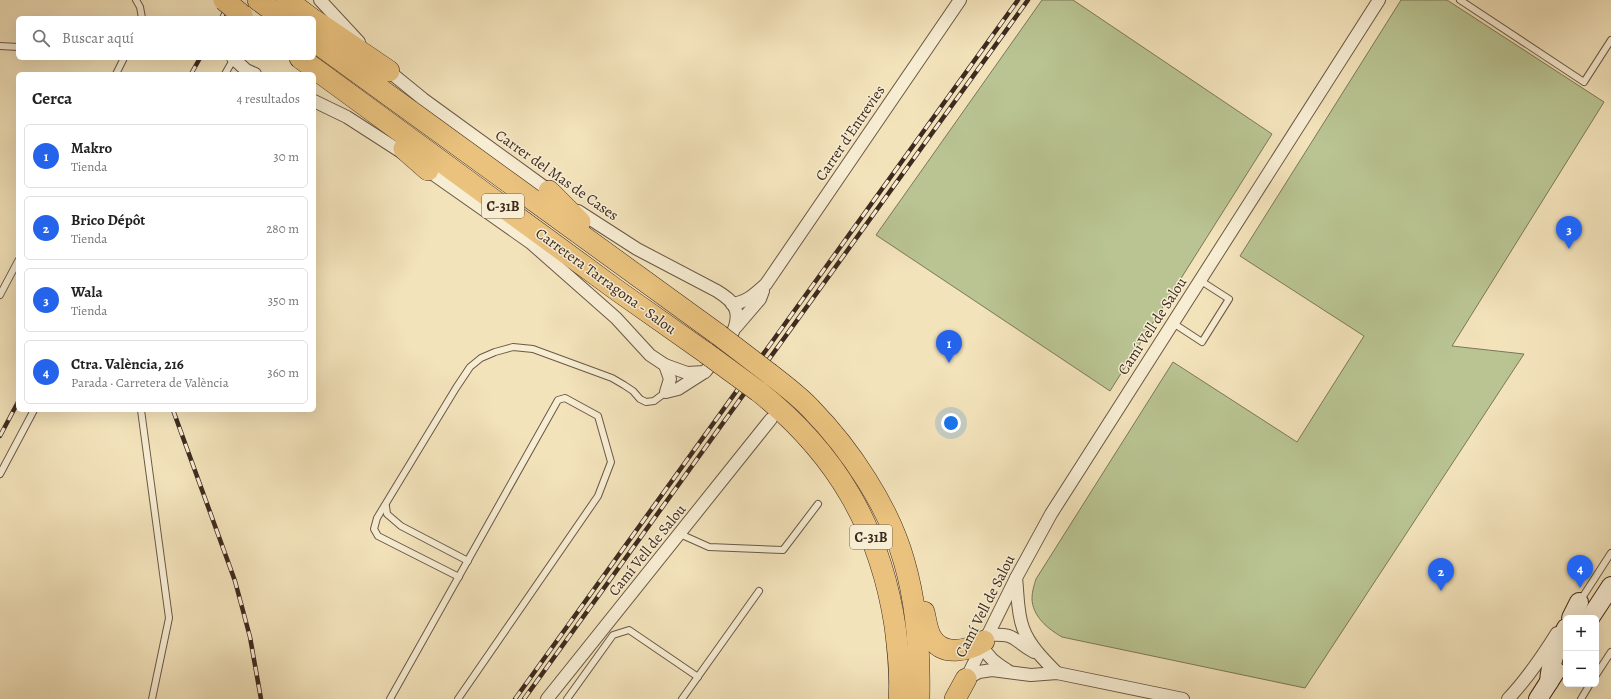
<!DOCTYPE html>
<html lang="es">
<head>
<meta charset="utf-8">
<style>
  body { margin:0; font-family:Alegreya,serif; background:#f6f6f6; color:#222 }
  .controls { position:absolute; right:12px; bottom:12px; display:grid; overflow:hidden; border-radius:6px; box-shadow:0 4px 16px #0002 }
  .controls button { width:36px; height:36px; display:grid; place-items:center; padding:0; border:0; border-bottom:1px solid #e0e0e0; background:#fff; color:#222; font:20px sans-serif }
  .you { position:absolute; left:951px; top:423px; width:14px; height:14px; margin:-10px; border:3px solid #fff; border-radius:50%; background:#1a73e8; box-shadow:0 0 0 6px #1a73e833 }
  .badge { display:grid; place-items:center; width:26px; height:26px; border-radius:50%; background:#2563eb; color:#fff; font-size:13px; font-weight:700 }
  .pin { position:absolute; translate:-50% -33px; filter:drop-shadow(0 1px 2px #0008) }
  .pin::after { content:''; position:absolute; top:21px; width:14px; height:12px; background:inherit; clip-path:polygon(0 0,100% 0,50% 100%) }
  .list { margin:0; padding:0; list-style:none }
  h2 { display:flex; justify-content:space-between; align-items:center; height:52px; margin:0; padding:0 16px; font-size:17px }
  h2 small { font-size:13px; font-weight:400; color:#767676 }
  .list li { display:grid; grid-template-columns:26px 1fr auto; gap:12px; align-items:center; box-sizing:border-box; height:64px; margin:0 8px 8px; padding:0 8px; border:1px solid #e0e0e0; border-radius:6px }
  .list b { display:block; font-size:15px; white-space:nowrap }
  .list p { margin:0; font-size:13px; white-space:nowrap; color:#767676 }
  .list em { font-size:13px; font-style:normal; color:#767676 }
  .icon { flex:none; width:22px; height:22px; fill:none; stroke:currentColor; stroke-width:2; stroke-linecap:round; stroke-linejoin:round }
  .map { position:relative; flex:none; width:1611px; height:699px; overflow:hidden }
  .search { position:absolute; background:#fff; box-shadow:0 4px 16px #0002; left:16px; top:16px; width:300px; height:44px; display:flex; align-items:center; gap:10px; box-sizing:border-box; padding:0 14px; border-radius:6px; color:#767676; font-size:15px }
  .panel { position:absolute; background:#fff; box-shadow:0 4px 16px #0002; left:16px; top:72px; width:300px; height:340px; border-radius:6px }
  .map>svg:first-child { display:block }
  .green { fill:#b9c492; stroke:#7c7758 }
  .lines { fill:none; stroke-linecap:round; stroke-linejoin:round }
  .service-casing { stroke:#6b5846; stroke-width:8 }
  .minor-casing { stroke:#6b5846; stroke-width:14 }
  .secondary-casing { stroke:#3e2a1f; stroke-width:20 }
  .trunk-casing { stroke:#3e2a1f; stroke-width:22 }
  .service { stroke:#f7edd3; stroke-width:6 }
  .minor { stroke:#f7edd3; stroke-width:12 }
  .secondary { stroke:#f7edd3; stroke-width:18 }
  .trunk { stroke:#eac27e; stroke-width:21 }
  .rail-casing { stroke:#3e2a1f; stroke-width:4.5 }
  .rail { stroke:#f7edd3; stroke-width:3; stroke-dasharray:9; stroke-linecap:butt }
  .trunk-bridge-casing { stroke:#3e2a1f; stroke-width:22; stroke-linecap:butt }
  .trunk-bridge { stroke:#eac27e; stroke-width:21 }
  .labels { text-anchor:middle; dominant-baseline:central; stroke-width:3; stroke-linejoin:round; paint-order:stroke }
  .shield { fill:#f7edd3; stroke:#766455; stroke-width:1 }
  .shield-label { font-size:14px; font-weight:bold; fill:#3e2a1f }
  .street-label { font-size:15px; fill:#3e2a1f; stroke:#f7edd3 }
</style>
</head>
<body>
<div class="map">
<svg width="1611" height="699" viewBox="0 0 1611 699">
  <rect width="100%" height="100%" fill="#f3e3bb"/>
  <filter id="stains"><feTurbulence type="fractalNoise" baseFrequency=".005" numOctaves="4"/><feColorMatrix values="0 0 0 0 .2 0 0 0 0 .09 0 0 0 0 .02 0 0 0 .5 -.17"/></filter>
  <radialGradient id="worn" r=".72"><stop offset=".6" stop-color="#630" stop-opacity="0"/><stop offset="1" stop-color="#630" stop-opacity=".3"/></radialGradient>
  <g class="green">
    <path d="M1042 0H1073L1272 134 1110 391 876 235Z"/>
    <path d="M1401 0H1447L1604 102 1452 346 1524 354 1305 688 1062 637C1048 629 1032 616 1032 598 1032 592 1034 585 1036 579L1173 362 1297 442 1364 336 1240 256Z"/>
  </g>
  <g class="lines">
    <g class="service-casing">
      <g id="service">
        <path d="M136 0 140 7 142 18"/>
        <path d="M1460 0 1584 82 1611 40"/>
        <path d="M0 46 18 47"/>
        <path d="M116 74 124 58"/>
        <path d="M225 74 233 60"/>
        <path d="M0 295 18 261"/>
        <path d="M1173 323 1202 342 1229 299 1201 281"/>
        <path d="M141 410 169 618 152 699"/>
        <path d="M0 474 34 410"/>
        <path d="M386 506 387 514 401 526 468 561"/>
        <path d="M680 534 709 547 783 550 818 504"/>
        <path d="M459 577 378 536 374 529 377 518 456 388 470 367 481 358 495 352 513 347 533 349 612 378 624 385 633 391 640 399 646 402 654 401 666 392"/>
        <path d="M1580 601 1611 553"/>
        <path d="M1596 675 1611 652"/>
        <path d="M390 699 558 400 565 398 598 416 611 462 598 496 458 699"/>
        <path d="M567 699 613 635 629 630 698 677"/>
        <path d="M682 699 759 591"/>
        <path d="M1581 699 1590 684"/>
      </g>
    </g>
    <g class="minor-casing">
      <g id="minor">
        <path d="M320 0 359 42"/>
        <path d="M233 58 246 70 255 74"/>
        <path d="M385 68 423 99 554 194"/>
        <path d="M314 101 347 117 406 155"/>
        <path d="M423 167 531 243 616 318 650 355 665 365 687 373 705 372C716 358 741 331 736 311 734 302 725 296 717 291L637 249 578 211"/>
        <path d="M732 304C747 302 755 294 766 284L960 0"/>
        <path d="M736 327 760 299 763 291"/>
        <path d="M665 365 670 379 666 392 678 389 703 373"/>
        <path d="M1016 578C1018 594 1017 612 1023 628 1029 645 1044 660 1057 673"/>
        <path d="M987 635C1017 633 1011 639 1034 652"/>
        <path d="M982 645C988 658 996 663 1007 670"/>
        <path d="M966 679 1016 578 1051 514 1379 0"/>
        <path d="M966 679 979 672 992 670 1031 675 1057 673 1183 699"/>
        <path d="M547 699 771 419"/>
        <path d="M1508 699C1527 679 1542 657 1557 633"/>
      </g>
    </g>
    <g class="secondary-casing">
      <g id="secondary">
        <path d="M1571 618 1579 602"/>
        <path d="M1590 618 1611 586"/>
        <path d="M1549 682C1550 663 1558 645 1566 628"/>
        <path d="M1538 699 1556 671"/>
      </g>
    </g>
    <g class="trunk-casing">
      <g id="trunk">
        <path d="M258 0 283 18"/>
        <path d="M287 0 311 18"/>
        <path d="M314 20 389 71"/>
        <path d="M314 41 719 335"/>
        <path d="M300 58 618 291 706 353"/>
        <path d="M404 149 428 170"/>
        <path d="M549 191 580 222"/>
        <path d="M770 374C784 385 799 396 811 409 850 449 889 507 904 561 917 605 920 653 919 699"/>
        <path d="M758 391C836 453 880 528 895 626 898 650 901 675 899 699"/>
        <path d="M924 612C926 620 927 630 931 637 942 657 968 651 984 641"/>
        <path d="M955 699 966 679"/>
      </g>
    </g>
    <use href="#service" class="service"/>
    <use href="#minor" class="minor"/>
    <use href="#secondary" class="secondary"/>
    <use href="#trunk" class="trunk"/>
    <g class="rail-casing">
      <g id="rail">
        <path d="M221 18 231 0"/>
        <path d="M191 74 200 58"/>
        <path d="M173 410 235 581 250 637 261 699"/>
        <path d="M0 436 18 402"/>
        <path d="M515 699 1018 0"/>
        <path d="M524 699 1028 0"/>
      </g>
    </g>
    <use href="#rail" class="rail"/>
    <g class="trunk-bridge-casing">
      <g id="trunk-bridge">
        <path d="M224 0 242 15"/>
        <path d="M719 335 770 374"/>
        <path d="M706 353 758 391"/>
      </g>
    </g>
    <use href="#trunk-bridge" class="trunk-bridge"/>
  </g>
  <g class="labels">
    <g class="shield">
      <rect x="482" y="194" width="42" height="24" rx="3"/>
      <rect x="850" y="525" width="42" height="24" rx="3"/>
    </g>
    <g class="shield-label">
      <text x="503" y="206">C-31B</text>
      <text x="871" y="537">C-31B</text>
    </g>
    <g class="street-label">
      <text transform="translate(850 133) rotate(-56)">Carrer d'Entrevies</text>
      <text transform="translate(557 175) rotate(35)">Carrer del Mas de Cases</text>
      <text transform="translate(606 281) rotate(36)">Carretera Tarragona - Salou</text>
      <text transform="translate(1152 326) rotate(-57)">Camí Vell de Salou</text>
      <text transform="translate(647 550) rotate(-51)">Camí Vell de Salou</text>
      <text transform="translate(985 606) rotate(-63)">Camí Vell de Salou</text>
    </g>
  </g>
  <rect width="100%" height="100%" filter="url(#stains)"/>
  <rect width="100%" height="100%" fill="url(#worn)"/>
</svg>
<div class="controls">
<button>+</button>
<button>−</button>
</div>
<div class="you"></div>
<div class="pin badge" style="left:949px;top:363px">1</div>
<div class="pin badge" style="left:1441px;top:591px">2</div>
<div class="pin badge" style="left:1569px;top:249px">3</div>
<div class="pin badge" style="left:1580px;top:588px">4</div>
<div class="search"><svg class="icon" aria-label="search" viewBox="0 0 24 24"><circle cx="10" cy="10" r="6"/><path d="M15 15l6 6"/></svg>Buscar aquí</div>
<section class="panel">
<h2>Cerca<small>4 resultados</small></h2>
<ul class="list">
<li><span class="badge">1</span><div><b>Makro</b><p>Tienda</p></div><em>30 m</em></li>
<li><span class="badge">2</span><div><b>Brico Dépôt</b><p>Tienda</p></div><em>280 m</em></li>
<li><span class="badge">3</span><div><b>Wala</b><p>Tienda</p></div><em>350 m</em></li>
<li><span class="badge">4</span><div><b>Ctra. València, 216</b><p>Parada · Carretera de València</p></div><em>360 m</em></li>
</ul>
</section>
</div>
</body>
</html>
